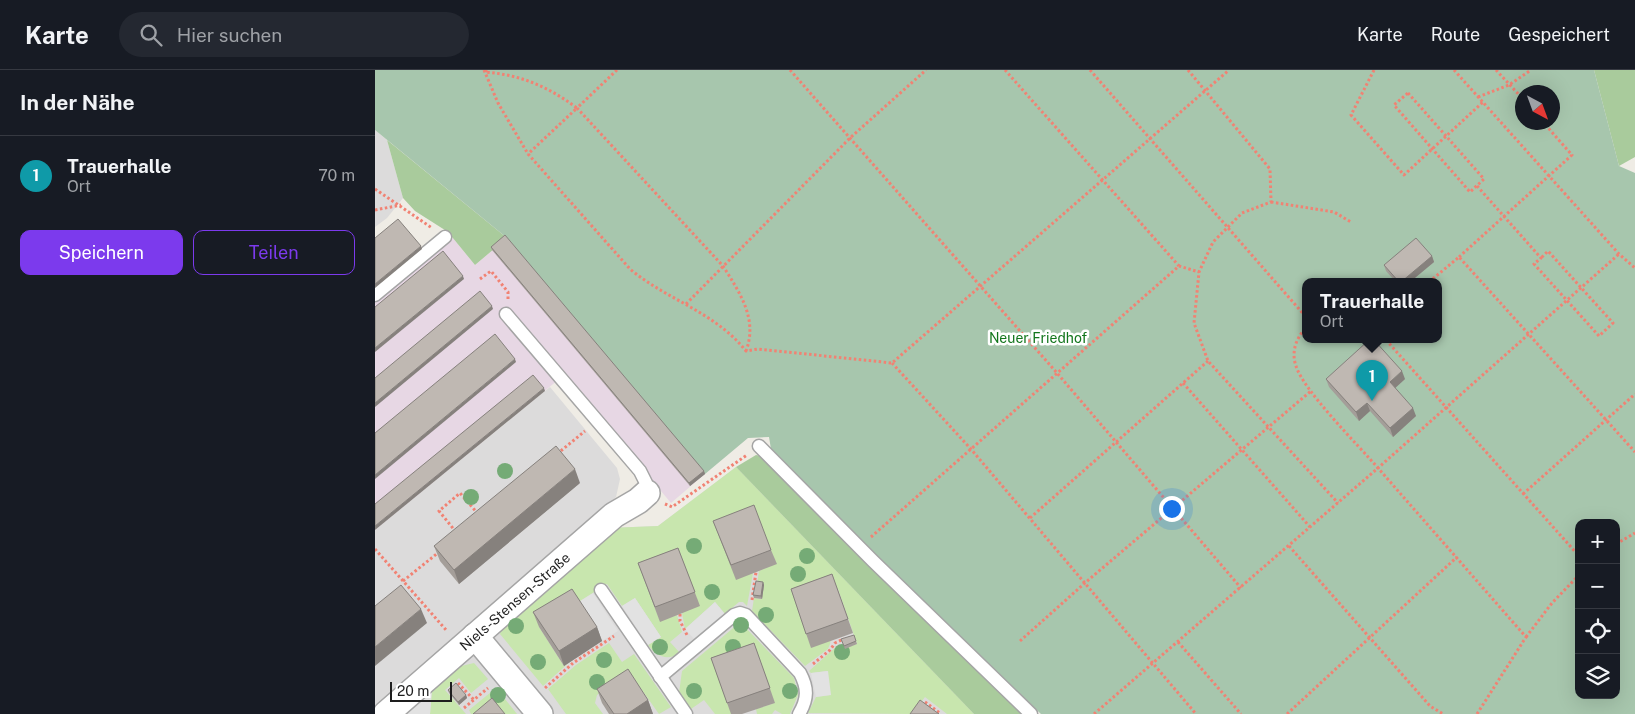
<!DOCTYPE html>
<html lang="de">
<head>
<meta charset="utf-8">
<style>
  body { margin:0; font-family:"Public Sans",sans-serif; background:#242831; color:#f1f3f6 }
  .controls { position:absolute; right:15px; bottom:15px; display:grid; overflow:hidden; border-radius:10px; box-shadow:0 5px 20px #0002 }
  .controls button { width:45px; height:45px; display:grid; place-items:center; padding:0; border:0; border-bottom:1px solid #363941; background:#171b24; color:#f1f3f6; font:25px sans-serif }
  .compass { position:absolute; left:1140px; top:15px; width:45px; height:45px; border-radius:50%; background:#171b24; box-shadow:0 5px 20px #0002; rotate:139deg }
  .scale { position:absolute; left:15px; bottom:12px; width:62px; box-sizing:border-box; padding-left:5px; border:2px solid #1e1e1e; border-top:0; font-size:14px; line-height:18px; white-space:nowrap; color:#1e1e1e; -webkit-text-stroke:4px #fff; paint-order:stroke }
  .you { position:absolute; left:796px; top:438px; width:18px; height:18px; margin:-12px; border:4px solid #fff; border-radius:50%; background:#1a73e8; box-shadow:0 0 0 8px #1a73e833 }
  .badge { display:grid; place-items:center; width:32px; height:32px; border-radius:50%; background:#7c3aed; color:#fff; font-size:16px; font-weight:700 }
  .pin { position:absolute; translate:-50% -41px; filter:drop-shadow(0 1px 2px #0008) }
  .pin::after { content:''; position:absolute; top:26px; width:18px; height:15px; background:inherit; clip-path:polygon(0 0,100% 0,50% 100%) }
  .popup { position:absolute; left:927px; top:208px; width:140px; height:65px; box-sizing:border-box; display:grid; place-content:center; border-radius:10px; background:#171b24; filter:drop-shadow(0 1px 4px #0005); font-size:16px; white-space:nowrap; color:#9ea1a6 }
  .popup b { font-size:19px; color:#f1f3f6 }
  .popup::after { content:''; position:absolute; left:50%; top:100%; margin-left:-10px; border:10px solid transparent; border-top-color:#171b24 }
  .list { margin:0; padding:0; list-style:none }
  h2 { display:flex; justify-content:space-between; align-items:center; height:65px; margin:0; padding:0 20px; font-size:21px }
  h2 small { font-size:16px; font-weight:400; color:#9ea1a6 }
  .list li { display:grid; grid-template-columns:32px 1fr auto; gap:15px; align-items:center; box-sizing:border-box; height:80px; padding:0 20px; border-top:1px solid #363941 }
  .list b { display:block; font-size:19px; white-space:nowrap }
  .list p { margin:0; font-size:16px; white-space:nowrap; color:#9ea1a6 }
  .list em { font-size:16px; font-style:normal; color:#9ea1a6 }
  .actions { display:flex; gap:10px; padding:15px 20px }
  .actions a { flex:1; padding:11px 0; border:1px solid #7c3aed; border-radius:10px; text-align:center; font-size:18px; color:#7c3aed }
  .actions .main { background:#7c3aed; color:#fff }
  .icon { flex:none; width:28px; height:28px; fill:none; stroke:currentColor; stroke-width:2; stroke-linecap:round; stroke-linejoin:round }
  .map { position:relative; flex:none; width:1260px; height:644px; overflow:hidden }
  header { display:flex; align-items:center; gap:30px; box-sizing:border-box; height:70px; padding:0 25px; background:#171b24; border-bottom:1px solid #363941 }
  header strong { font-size:24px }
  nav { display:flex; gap:28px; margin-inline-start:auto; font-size:18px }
  .search { width:350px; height:45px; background:#242831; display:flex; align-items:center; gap:12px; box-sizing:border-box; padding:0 18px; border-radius:28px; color:#9ea1a6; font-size:19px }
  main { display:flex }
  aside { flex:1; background:#171b24 }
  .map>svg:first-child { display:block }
  .residential { fill:#dcdbdb }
  .industrial { fill:#e7d7e4 }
  .grass { fill:#c8e6ae }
  .forest { fill:#a9cb9c }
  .cemetery { fill:#a7c6ad; fill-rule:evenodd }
  .parking { fill:#e2e2e2 }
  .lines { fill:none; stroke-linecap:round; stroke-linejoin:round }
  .lane-casing { stroke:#a5a5a5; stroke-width:15 }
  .street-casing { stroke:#a5a5a5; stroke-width:28 }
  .path { stroke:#f18273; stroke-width:3; stroke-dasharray:2.5 2.5; stroke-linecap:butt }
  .lane { stroke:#fff; stroke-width:12 }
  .street { stroke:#fff; stroke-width:25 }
  .tree { fill:#75ab76 }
  .wall { fill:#a49e99 }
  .shaded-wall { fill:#86817d }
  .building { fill:#bfb8b2; stroke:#86817d }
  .labels { text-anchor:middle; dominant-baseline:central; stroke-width:5; stroke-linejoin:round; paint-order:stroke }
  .park-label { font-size:14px; fill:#12761c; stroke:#fff }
  .street-label { font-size:14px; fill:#1e1e1e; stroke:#fff }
</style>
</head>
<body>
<header>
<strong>Karte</strong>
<div class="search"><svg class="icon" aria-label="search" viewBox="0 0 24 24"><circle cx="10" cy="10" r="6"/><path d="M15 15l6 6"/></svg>Hier suchen</div>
<nav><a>Karte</a><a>Route</a><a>Gespeichert</a></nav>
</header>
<main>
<aside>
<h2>In der Nähe<small></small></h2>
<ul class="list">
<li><span class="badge" style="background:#0f9aa8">1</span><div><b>Trauerhalle</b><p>Ort</p></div><em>70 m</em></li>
</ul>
<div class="actions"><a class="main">Speichern</a><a>Teilen</a></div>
</aside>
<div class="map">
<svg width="1260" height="644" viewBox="0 0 1260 644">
  <rect width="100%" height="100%" fill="#efece5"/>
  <g class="residential">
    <path d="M0 60 12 70 28 128 12 148 0 157Z"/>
    <path d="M175 317 242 398 245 409 241 427 221 445 233 458 283 456 361 397 599 644H0V460Z"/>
  </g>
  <path class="industrial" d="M78 168 100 195 132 168 330 404 296 433 189 305 0 460V233Z"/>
  <g class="grass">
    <path d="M361 397 599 644H572L550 627 537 644 433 643 441 627 455 625 452 601 436 603 434 601 462 576 464 580 482 574 463 519 455 574 453 579 430 596 377 541 379 528 387 529 382 514 384 501 401 494 378 503 372 536 368 532H364L350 544 340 532 310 559 307 543 270 501 268 507 285 551 302 545 307 562 295 572 305 583C292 591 282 587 273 575L286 567 260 528 247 536 232 514 202 533 164 552V557L189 596 197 590 168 616 125 564 128 552 233 458 283 456Z"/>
    <path d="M363 554H367L419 608 423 625 415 644H407L400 640 397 644H382L381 639 400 633 356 644H340L329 630 316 639 304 623 307 601Z"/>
    <path d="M234 573 247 592 259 584 296 637 284 644 257 606 252 604 222 625 220 633 228 644H191L173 619 201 595Z"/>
    <path d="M99 593 113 609 96 623 84 608 70 620 91 644H55L57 619 82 597Z"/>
    <path d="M121 618 142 644H96L94 640Z"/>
  </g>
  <g class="forest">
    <path d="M1219 0H1260V87L1244 96Z"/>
    <path d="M12 70 132 168 100 195 73 162 40 141 28 128Z"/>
    <path d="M381 385 386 386 648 644H599L361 397Z"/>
  </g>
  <path class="cemetery" d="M0 0H1219L1244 96 1260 103V644H666L501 488 396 379 394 367 373 368 330 404 132 168 0 60ZM1148 22H1178V52H1148ZM931 212H1063V270H931ZM1204 453H1241V625H1204Z"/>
  <g class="parking">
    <path d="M218 523 243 561 227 571 202 533Z"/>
    <path d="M260 528 286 567 273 575 247 536Z"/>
    <path d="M340 532 350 544 320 570 310 559Z"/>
    <path d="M453 601 456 625 441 627 436 603Z"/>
    <path d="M57 619 55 644H27Z"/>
  </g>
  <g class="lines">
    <g class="lane-casing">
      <g id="lane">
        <path d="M0 225 70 167"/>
        <path d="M131 244 265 401 271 413 272 423"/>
        <path d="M384 376 498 491 656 644"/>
        <path d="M226 520 311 644"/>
        <path d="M285 607 359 545 365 543 371 545 425 603C433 618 433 629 424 644"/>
      </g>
    </g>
    <g class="street-casing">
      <g id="street">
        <path d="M100 566 165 644"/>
        <path id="s1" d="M11 644 239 445 263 431 272 423"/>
      </g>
    </g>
    <g class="path">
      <path d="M109 0 123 33 153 84 255 199C292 230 340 242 371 281L383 279 517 293 854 0"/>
      <path d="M112 0 110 2C146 5 172 16 202 38L153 84"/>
      <path d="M242 0 202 38 348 196C365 223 383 249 371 281"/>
      <path d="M415 0 682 303 866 518"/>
      <path d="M630 0 804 196"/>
      <path d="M715 0 931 247"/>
      <path d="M813 0 895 99 896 132 867 143 838 172 824 202 819 253 833 291 963 433"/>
      <path d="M999 0 976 45 1029 105 1108 32"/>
      <path d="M1079 0 1244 184 1260 198"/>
      <path d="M1121 0 1148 29"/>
      <path d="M1033 23 1109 109 1095 122 1019 35Z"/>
      <path d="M1103 27 1134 15 1156 0"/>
      <path d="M1102 116 1166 188 1159 194 1224 266 1238 253 1173 181 1166 188"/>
      <path d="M0 119 57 158"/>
      <path d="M896 132 959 142 976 152"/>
      <path d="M0 140 26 135"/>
      <path d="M1084 187 1197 85 1168 52"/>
      <path d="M105 209 116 201 133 222V229"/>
      <path d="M1054 212 1084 187 1260 382"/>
      <path d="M311 234 475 68 551 0"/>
      <path d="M1011 270 1204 486"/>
      <path d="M517 293 595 378 821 644"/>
      <path d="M808 313 935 457"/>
      <path d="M182 384 210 361"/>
      <path d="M1148 424 1260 324"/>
      <path d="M290 434 297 437 372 385"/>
      <path d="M655 448 833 291"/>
      <path d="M81 462 64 441 85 423 104 445"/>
      <path d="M496 467 804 196 824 202"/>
      <path d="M1241 474 1260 463"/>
      <path d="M914 476 1055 636 1068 644"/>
      <path d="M0 479 72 561"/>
      <path d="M28 511 64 482"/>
      <path d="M377 530 381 502"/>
      <path d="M305 544V551L312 565"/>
      <path d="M1151 567 1177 533 1204 505"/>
      <path d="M645 571 711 512 936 321"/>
      <path d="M803 572 866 644"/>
      <path d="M438 594 455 580 460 573 469 569"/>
      <path d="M83 613 99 630"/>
      <path d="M170 618 198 593 239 566"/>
      <path d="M547 636 550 632 566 644"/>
      <path d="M89 638 113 618"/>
      <path d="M719 644 1003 398C984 376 928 320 921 296 916 282 921 268 931 258"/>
      <path d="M912 644 1082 487"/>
      <path d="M1102 644 1151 567 1003 398 1244 184"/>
    </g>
    <use href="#lane" class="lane"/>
    <use href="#street" class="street"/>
  </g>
  <g class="tree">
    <circle cx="130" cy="401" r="8"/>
    <circle cx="96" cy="427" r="8"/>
    <circle cx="319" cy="476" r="8"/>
    <circle cx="432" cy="486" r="8"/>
    <circle cx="423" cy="504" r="8"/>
    <circle cx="337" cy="522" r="8"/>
    <circle cx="391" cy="545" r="8"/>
    <circle cx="366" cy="555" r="8"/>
    <circle cx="141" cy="556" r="8"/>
    <circle cx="285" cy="577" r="8"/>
    <circle cx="358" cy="577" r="8"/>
    <circle cx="467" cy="582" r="8"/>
    <circle cx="229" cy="590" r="8"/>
    <circle cx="163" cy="592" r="8"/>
    <circle cx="222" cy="612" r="8"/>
    <circle cx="319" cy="621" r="8"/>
    <circle cx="415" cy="621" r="8"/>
    <circle cx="123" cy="625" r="8"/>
  </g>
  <g class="wall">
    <path d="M116 177 329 401 330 404 315 416 117 180Z"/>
    <path d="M1057 186 1059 192 1035 212H1021L1011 201 1009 195Z"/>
    <path d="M951 309H1030L1020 318 1041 346 1018 367 995 341 984 351 954 317Z"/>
    <path d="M205 413 84 514 65 491 59 476Z"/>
    <path d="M338 451 396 480 402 494 361 510Z"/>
    <path d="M303 478 325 536 285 552 263 493Z"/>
    <path d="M457 504 478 563 436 578 416 519Z"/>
    <path d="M388 512 389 515 387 529 379 528 378 525Z"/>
    <path d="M158 542 222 557 227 571 189 596 164 557Z"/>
    <path d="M466 569 481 571 482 574 470 579Z"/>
    <path d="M379 573 400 633 367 644H356L336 588Z"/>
    <path d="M222 619 273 630 278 644H234L227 633Z"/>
    <path d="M73 620 91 625 92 628 84 635 74 623Z"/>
  </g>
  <g class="shaded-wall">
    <path d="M46 176 47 179 0 218V214Z"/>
    <path d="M1057 186 1059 192 1035 212H1026Z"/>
    <path d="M88 206 89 209 0 282V278Z"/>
    <path d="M117 236 118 239 0 337V333Z"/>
    <path d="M140 289 141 292 0 409V405Z"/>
    <path d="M1027 301 1030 309 1018 320 1015 312Z"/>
    <path d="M169 318 170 321 0 460V456Z"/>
    <path d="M992 333 995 341 984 351 981 342Z"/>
    <path d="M1038 338 1041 346 1018 367 1015 358Z"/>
    <path d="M200 399 205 413 84 514 79 500Z"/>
    <path d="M329 401 330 404 315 416 314 413Z"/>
    <path d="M388 512 389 515 387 529 386 526Z"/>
    <path d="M46 539 52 553 0 596V577Z"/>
    <path d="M222 557 227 571 189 596 184 581Z"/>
    <path d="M91 625 92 628 84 635 83 632Z"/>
    <path d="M273 630 278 644H252Z"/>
  </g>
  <g class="building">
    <path d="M23 149 46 176 0 214V168Z"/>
    <path d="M130 165 329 401 314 413 116 177Z"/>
    <path d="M1041 168 1057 186 1026 212H1024L1009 195Z"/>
    <path d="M68 181 88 206 0 278V237Z"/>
    <path d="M105 221 117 236 0 333V308Z"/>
    <path d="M120 264 140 289 0 405V363Z"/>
    <path d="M994 270H999L1027 301 1015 312 1038 338 1015 358 992 333 981 342 951 309Z"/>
    <path d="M158 305 169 318 0 456V434Z"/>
    <path d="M181 376 200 399 79 500 59 476Z"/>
    <path d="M379 435 396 480 356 495 338 451Z"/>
    <path d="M303 478 320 522 280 537 263 493Z"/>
    <path d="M457 504 473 549 431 564 416 519Z"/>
    <path d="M381 511 388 512 386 526 378 525Z"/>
    <path d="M26 515 46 539 0 577V536Z"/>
    <path d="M197 519 222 557 184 581 158 542Z"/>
    <path d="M479 565 481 571 469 576 466 569Z"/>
    <path d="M379 573 395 618 352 633 336 588Z"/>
    <path d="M253 599 273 630 252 644H239L222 619Z"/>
    <path d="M81 613 91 625 83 632 73 620Z"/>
    <path d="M117 628 130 644H98Z"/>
    <path d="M545 630 564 644H535Z"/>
  </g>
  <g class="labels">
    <g class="park-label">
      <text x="663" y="268">Neuer Friedhof</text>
    </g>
    <g class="street-label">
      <text stroke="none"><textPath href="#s1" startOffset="171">Niels-Stensen-Straße</textPath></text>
    </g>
  </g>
</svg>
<div class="controls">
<button>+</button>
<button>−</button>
<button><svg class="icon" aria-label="locate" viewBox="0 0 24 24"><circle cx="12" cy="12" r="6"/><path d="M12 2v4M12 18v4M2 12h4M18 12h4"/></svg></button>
<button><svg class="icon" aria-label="layers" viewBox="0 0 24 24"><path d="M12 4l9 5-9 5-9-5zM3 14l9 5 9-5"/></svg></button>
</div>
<svg class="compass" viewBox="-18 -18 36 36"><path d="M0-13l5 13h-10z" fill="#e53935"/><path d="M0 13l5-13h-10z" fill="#9ea1a6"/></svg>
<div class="scale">20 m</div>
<div class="you"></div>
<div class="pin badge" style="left:997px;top:331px;background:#0f9aa8">1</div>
<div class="popup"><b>Trauerhalle</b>Ort</div>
</div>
</main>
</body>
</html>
